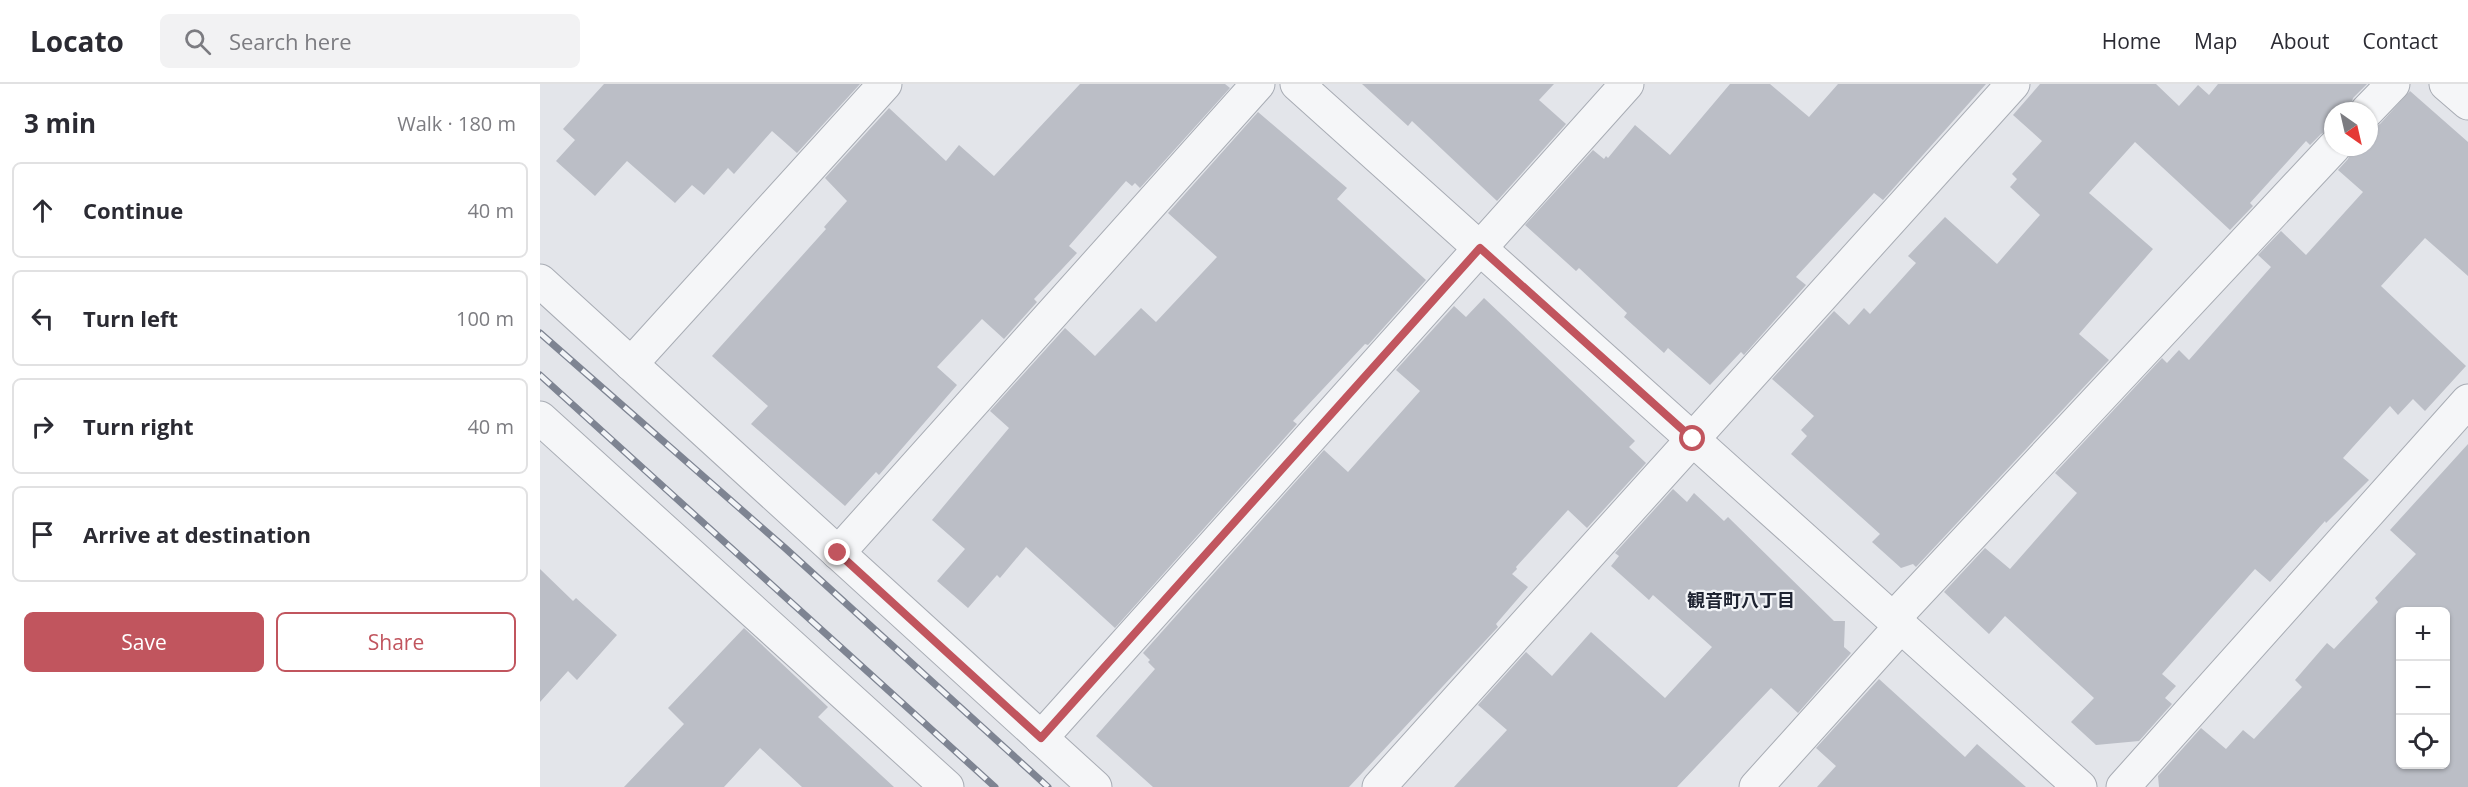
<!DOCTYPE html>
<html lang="en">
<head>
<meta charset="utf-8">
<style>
  body { margin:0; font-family:"Open Sans","Noto Sans JP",sans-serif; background:#f2f2f3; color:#2b2b33 }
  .controls { position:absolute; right:18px; bottom:18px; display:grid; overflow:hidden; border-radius:9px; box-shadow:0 2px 4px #0004 }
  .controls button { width:54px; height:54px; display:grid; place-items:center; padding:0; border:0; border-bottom:2px solid #e1e1e2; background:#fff; color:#2b2b33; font:30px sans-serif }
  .compass { position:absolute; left:1784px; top:18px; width:54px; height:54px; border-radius:50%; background:#fff; box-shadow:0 2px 4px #0004; rotate:146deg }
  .stop { position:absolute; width:18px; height:18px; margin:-14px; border:4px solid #c1555e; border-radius:50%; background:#fff }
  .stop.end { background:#c1555e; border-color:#fff; box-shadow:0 2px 6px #0008 }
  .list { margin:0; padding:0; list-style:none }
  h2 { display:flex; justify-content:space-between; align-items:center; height:78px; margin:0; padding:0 24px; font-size:26px }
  h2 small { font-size:20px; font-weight:400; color:#7c7c81 }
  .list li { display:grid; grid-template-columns:39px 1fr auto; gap:18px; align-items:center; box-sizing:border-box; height:96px; margin:0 12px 12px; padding:0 12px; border:2px solid #e1e1e2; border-radius:9px }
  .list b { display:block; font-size:22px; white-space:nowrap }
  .list em { font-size:20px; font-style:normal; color:#7c7c81 }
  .actions { display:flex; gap:12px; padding:18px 24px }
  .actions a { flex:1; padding:14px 0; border:2px solid #c1555e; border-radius:9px; text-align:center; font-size:21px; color:#c1555e }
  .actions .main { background:#c1555e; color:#fff }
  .icon { flex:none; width:33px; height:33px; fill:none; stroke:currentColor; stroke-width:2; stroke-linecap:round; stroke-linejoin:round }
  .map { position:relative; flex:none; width:1928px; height:703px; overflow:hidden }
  header { display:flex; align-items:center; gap:36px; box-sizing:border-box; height:84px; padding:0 30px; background:#fff; border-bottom:2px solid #e1e1e2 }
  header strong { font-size:28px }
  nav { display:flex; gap:33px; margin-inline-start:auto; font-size:21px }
  .search { width:420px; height:54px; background:#f2f2f3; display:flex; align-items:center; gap:15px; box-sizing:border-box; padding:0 21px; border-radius:9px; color:#7c7c81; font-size:22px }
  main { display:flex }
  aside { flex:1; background:#fff }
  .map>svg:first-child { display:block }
  .building { fill:#bbbec6; fill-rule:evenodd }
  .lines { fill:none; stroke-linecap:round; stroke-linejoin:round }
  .street-casing { stroke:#a8acb4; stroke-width:35 }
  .street { stroke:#f5f6f8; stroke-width:33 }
  .rail-casing { stroke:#7e8492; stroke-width:7 }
  .rail { stroke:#f2f4f7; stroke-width:4.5; stroke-dasharray:14; stroke-linecap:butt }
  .route { stroke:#c1555e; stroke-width:8 }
  .labels { text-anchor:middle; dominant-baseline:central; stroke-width:4.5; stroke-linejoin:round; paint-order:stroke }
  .neighbourhood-label { font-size:18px; font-weight:bold; fill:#1e2331; stroke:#f2f4f7 }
</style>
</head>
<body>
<header>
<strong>Locato</strong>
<div class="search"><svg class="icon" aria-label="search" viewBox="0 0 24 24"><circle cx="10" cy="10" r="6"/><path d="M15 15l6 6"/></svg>Search here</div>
<nav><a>Home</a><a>Map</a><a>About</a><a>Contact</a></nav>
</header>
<main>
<aside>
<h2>3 min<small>Walk · 180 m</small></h2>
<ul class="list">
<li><svg class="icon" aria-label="ahead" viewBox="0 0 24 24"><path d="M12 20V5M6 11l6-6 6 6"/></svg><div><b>Continue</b></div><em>40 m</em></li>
<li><svg class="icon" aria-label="left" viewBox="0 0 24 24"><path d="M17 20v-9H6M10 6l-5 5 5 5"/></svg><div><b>Turn left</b></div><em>100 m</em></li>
<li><svg class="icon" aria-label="right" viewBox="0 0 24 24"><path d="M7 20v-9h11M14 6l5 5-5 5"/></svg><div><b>Turn right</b></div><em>40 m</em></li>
<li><svg class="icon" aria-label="arrive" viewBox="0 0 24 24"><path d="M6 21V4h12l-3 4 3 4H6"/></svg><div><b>Arrive at destination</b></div></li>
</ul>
<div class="actions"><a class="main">Save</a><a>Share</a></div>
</aside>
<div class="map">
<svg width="1928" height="703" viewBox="0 0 1928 703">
  <rect width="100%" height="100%" fill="#e3e5ea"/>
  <g class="building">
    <path d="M64 0H320L257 69 232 47 194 90 188 84 164 111 152 101 135 119 87 77 55 112 16 77 35 56 23 45Z"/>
    <path d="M540 0H685L690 4 600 104 595 99 592 102 586 97 529 162 537 169 494 215 497 218 464 255 442 235 397 283 417 301 339 391 336 388 305 422 211 340 228 322 172 272 286 145 284 143 307 117 285 94 349 24 406 77 419 61 454 92Z"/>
    <path d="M822 0H1014L999 16 1026 40 957 117 872 37 868 42Z"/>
    <path d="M1190 0H1230L1269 33 1298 0H1446L1343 116 1334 109 1256 193 1266 201 1204 271 1201 268 1170 301 1128 264 1124 269 1084 233 1087 229 1039 184 1036 187 985 141 1053 66 1064 75 1066 72 1068 74 1095 41 1130 71Z"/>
    <path d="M1500 0H1616L1639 22 1658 1 1669 11 1678 0H1827L1813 14 1809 27H1793V45L1781 50 1770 61 1766 57 1710 119 1713 122 1690 146 1595 58 1549 109 1613 165 1539 250 1569 276 1376 483 1373 480 1361 484 1332 458 1340 450 1251 370 1267 352 1261 346 1274 332 1232 295 1294 227 1309 241 1324 224 1330 230 1376 179 1368 172 1405 133 1457 180 1500 131 1470 103 1477 95 1472 90 1502 57 1473 31Z"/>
    <path d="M1870 7 1928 58V192L1885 154 1841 202 1926 282 1885 327 1873 315 1858 331 1850 322 1803 374 1829 396 1786 439 1785 437 1730 498 1715 485 1622 590 1636 602 1625 614 1632 620 1599 657 1556 661 1531 638 1554 614 1465 532 1449 550 1404 508 1445 464 1470 485 1537 409 1515 389 1622 274 1627 279 1639 266 1649 276 1731 183 1718 171 1741 147 1766 171 1823 108 1798 86 1808 75 1812 63H1829V45L1840 40Z"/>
    <path d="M718 28 807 104 797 115 886 196 828 261 825 260 753 337 757 340 575 544 486 463 460 494 457 491 428 524 397 497 425 465 392 436 469 344 450 327 525 244 555 272 601 224 616 238 677 173 628 129Z"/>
    <path d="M944 214 1095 357 1089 363 1106 379 1047 444 1028 426 976 483 977 485 972 490 988 503 956 540 958 543 809 703H613L556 652 615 585 608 578 610 576 603 569 784 366 808 388 880 307 856 286 914 222 926 233Z"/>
    <path d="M1928 360V703H1619L1618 692 1661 644 1686 665 1703 646 1714 655 1762 603 1755 596 1787 559 1794 565 1838 518 1835 514 1876 470 1850 446ZM1860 528H1905V681H1860Z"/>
    <path d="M1133 405 1147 418 1154 409 1184 437 1188 433 1294 537H1305L1304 563 1311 569 1258 629 1231 604 1137 703H914L967 646 938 621 986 568 1012 592 1051 548 1125 614 1172 563 1113 511 1109 516 1071 482 1079 472 1075 469Z"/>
    <path d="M0 485 33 517 36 514 77 551 37 596 28 587 0 618Z"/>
    <path d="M204 544 288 623 278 633 354 703H262L220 664 184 703H84L144 640 128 624Z"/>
    <path d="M1339 595 1425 673 1437 660 1486 703H1277L1296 682 1276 664Z"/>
  </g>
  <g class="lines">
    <g class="street-casing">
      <g id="street">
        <path d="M757 0 1540 703"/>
        <path d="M1906 0 1928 19"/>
        <path d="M1827 27 1853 0"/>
        <path d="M0 197 555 703"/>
        <path d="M91 280 345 0"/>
        <path d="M0 334 407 703"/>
        <path d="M298 469 718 0"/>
        <path d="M1353 535 1794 63"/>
        <path d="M501 654 1087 0"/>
        <path d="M839 703 1473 0"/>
        <path d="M1216 703 1361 542"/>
        <path d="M1583 703 1928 317"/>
      </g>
    </g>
    <use href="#street" class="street"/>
    <g class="rail-casing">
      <g id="rail">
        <path d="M0 249 245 464 508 703"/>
        <path d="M0 291 455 703"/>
      </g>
    </g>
    <use href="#rail" class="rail"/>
  </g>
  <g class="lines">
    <path class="route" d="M298 469 501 654 940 164 1153 355"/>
  </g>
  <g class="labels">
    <g class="neighbourhood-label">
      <text x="1201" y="516">観音町八丁目</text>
    </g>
  </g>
</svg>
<div class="controls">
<button>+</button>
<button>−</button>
<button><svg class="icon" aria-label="locate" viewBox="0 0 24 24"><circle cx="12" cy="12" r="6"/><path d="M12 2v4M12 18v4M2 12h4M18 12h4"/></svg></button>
</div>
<svg class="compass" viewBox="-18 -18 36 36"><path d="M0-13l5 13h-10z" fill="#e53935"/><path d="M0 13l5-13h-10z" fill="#7c7c81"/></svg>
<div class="stop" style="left:1153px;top:355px"></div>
<div class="stop end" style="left:298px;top:469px"></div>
</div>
</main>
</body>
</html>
